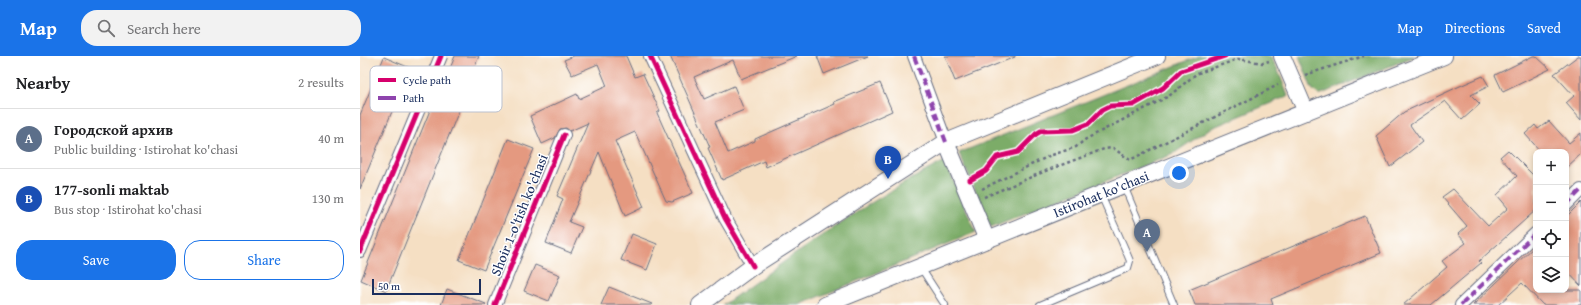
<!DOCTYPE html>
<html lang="en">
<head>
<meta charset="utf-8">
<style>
  body { margin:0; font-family:"Gentium Book Plus",serif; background:#f2f2f2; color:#202124 }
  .controls { position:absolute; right:12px; bottom:12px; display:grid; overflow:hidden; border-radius:8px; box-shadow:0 2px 6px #0003 }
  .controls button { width:36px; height:36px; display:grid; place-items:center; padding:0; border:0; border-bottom:1px solid #e0e0e0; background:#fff; color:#202124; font:20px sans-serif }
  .scale { position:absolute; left:12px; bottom:10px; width:109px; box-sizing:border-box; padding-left:4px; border:2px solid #1b2f5e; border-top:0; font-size:11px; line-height:14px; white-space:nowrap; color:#1b2f5e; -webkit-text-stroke:3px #fff; paint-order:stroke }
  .you { position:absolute; left:819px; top:117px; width:14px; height:14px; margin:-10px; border:3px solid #fff; border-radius:50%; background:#1a73e8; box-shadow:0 0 0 6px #1a73e833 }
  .badge { display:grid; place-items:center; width:26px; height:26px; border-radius:50%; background:#1a73e8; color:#fff; font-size:13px; font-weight:700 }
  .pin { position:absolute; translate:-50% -33px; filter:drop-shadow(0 1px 2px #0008) }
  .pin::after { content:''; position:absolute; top:21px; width:14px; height:12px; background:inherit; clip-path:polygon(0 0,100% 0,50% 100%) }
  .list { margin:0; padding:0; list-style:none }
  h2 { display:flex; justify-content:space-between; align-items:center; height:52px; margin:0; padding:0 16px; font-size:17px }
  h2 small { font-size:13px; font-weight:400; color:#757577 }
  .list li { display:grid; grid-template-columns:26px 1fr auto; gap:12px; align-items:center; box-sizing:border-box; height:60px; padding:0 16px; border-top:1px solid #e0e0e0 }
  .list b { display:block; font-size:15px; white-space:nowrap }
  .list p { margin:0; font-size:13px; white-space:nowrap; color:#757577 }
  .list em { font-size:13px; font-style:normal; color:#757577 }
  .actions { display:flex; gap:8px; padding:12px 16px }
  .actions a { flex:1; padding:9px 0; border:1px solid #1a73e8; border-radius:16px; text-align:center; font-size:14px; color:#1a73e8 }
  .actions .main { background:#1a73e8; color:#fff }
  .icon { flex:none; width:22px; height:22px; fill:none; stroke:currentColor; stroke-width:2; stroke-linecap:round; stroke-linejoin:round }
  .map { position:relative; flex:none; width:1221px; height:249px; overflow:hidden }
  header { display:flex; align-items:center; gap:24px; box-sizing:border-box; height:56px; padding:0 20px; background:#1a73e8; color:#fff }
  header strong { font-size:19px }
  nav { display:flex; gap:22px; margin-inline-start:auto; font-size:14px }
  .search { width:280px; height:36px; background:#f2f2f2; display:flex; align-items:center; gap:10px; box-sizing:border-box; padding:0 14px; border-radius:16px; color:#757577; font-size:15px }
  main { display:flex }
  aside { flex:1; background:#fff }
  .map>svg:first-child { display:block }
  .forest { fill:#7bac68; stroke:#4b6e63 }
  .building { fill:#e49980 }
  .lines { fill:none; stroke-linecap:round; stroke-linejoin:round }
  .service-casing { stroke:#676d81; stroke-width:8 }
  .minor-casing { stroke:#676d81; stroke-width:14 }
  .secondary-casing { stroke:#676d81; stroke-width:18 }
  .path { stroke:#676d81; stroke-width:2.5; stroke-dasharray:3 3; stroke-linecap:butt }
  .service { stroke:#fff; stroke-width:6 }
  .minor { stroke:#fff; stroke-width:12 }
  .secondary { stroke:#fff; stroke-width:16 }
  .quiet { stroke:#8e44ad; stroke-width:4; stroke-dasharray:8 4; stroke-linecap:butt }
  .cycleway-casing { stroke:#fff; stroke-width:8 }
  .cycleway { stroke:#d6006c; stroke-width:5 }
  .labels { text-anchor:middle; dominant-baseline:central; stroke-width:3; stroke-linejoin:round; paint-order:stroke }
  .street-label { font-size:14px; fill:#1b2f5e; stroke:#fff }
  .key { fill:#fff; stroke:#bbc1cf; stroke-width:1 }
  .key-label { font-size:11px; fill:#1b2f5e }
</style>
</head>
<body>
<header>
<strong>Map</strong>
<div class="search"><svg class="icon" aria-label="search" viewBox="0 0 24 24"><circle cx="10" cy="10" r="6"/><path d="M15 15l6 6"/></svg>Search here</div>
<nav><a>Map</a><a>Directions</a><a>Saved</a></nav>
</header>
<main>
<aside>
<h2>Nearby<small>2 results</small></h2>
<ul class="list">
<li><span class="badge" style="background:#5c6f8a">A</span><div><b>Городской архив</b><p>Public building · Istirohat ko'chasi</p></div><em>40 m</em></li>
<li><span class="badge" style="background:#1a4fb4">B</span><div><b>177-sonli maktab</b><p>Bus stop · Istirohat ko'chasi</p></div><em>130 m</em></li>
</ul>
<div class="actions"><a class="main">Save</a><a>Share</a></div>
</aside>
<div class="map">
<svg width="1221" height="249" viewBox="0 0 1221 249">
  <rect width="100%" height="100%" fill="#fff"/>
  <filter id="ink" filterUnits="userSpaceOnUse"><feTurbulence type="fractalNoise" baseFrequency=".025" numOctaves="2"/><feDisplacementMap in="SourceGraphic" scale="8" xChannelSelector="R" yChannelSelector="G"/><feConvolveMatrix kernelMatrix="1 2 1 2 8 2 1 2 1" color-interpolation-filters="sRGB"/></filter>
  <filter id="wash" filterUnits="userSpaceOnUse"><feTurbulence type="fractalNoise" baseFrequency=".012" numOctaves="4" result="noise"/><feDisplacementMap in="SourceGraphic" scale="16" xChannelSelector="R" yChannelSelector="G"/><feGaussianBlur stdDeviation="0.9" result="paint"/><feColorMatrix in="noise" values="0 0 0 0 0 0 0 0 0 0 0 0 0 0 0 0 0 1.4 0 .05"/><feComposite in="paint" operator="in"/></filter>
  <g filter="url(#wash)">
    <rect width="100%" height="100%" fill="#f5dfc3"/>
    <g class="forest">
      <path d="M839 0H910L917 12 928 40 849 73 813 98 631 171 599 97Z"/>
      <path d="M939 0H1055L959 39 952 33Z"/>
      <path d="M585 105 616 176 439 249H363C435 198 506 145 585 105Z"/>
    </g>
    <g id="blocks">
      <g class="building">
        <path d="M95 0H119L100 46 102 47 26 235 1 224 77 37 80 38Z"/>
        <path d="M214 0H266L275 21 283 18 300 55 297 57 333 137 312 146 306 145 275 76 255 85 284 151 265 160 239 96 209 166 222 171 211 197 186 187 203 143 197 140 228 67 210 75 206 72 200 73 195 82 182 88 170 60 217 38 219 43 247 30 238 8 212 19 204 4Z"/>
        <path d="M310 0H437L381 23 373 4 334 21 344 43 374 30 384 54 355 66 368 97 395 85V83L475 48 474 46 520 27 532 55 406 111 404 105 362 124 348 92 350 91Z"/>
        <path d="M457 0H508L464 18Z"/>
        <path d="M585 0H655V1L595 25Z"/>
        <path d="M1173 0H1176L1190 13 1143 36 1135 19Z"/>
        <path d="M1218 0H1221V64L1206 47 1214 40 1194 18Z"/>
        <path d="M24 1 50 12 0 133V59Z"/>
        <path d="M1123 20 1129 30 1111 39 1120 48 1102 64 1085 45 1050 69 1062 86 1030 111 1016 80 1044 56 1100 30Z"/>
        <path d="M1189 65 1209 87 1221 77V98L1206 112V96H1181L1165 78 1175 69 1178 73Z"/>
        <path d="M148 83 174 93 124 214 99 204Z"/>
        <path d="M1148 94 1176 122V154L1119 205 1121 207 1071 249H1043L1087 211 1082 205 1106 187 1098 178 1107 170 1082 141 1093 133 1128 170 1148 152 1137 139 1157 120 1140 101Z"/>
        <path d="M1221 146V230L1206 214V161Z"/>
        <path d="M1005 160 1021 197 911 243 913 249H835L829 234Z"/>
        <path d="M272 178 297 188 287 214 261 204Z"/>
        <path d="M1176 189V234H1221V249H1183L1162 227 1138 249H1113Z"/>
        <path d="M175 209 200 219 189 245 164 235Z"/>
        <path d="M249 231 292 248V249H241Z"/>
        <path d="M87 233 126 248 125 249H81Z"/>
      </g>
    </g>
  </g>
  <g filter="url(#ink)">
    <use href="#blocks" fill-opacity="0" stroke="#676d81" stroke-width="1"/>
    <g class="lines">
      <g class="service-casing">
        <g id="service">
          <path d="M764 130 814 249"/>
          <path d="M561 212 585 249"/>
          <path d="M680 249 768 212 770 205 765 193 741 139"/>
        </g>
      </g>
      <g class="minor-casing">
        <g id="minor">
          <path d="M290 0 365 162 393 210"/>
          <path d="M554 0 586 86"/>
          <path d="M1206 149 1221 134"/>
          <path d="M0 195 81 0"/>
          <path d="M135 249 204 79"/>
          <path d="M1101 249 1176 177"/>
        </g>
      </g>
      <g class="secondary-casing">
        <g id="secondary">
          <path d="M922 0 946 56"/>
          <path d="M586 86 627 184"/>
          <path d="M340 249 393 210 586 86 797 0"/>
          <path d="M465 249 1084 0"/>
        </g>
      </g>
      <g class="path">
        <path d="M945 19 1004 0"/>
        <path d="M622 133 689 100 716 91 726 83 809 40 836 18 878 3 902 7 909 5"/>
        <path d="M624 141 688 114 744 93 753 92 770 104 918 29"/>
      </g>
      <use href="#service" class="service"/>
      <use href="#minor" class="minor"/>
      <use href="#secondary" class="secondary"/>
      <g class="quiet">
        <path d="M554 0 586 86"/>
        <path d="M1206 149 1221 134"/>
        <path d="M1101 249 1176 177"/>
      </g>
      <g class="cycleway-casing">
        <g id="cycleway">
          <path d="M290 0 365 162 393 210"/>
          <path d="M610 124 626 115 637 101 658 96 676 78 681 75 713 74 728 68 742 54 750 50 773 49 803 32 821 15 865 0"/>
          <path d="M0 195 81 0"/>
          <path d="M135 249 204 79"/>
        </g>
      </g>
      <use href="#cycleway" class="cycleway"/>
    </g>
  </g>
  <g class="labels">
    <g class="street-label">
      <text transform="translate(741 138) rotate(-22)">Istirohat ko'chasi</text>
      <text transform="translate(159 159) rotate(-68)">Shoir 1-o'tish ko'chasi</text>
    </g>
  </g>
  <rect x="10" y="10" width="132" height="46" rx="6" class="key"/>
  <rect x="18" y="22" width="18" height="4" fill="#d6006c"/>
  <rect x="18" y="40" width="18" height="4" fill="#8e44ad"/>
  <g class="key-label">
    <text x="43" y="28">Cycle path</text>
    <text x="43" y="46">Path</text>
  </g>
</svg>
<div class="controls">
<button>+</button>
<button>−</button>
<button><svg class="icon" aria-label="locate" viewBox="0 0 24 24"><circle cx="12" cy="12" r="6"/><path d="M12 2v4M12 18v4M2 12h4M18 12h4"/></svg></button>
<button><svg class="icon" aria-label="layers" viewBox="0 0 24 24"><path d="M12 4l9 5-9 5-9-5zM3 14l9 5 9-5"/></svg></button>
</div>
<div class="scale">50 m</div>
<div class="you"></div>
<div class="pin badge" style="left:787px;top:196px;background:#5c6f8a">A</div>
<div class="pin badge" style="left:528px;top:123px;background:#1a4fb4">B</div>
</div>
</main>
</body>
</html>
